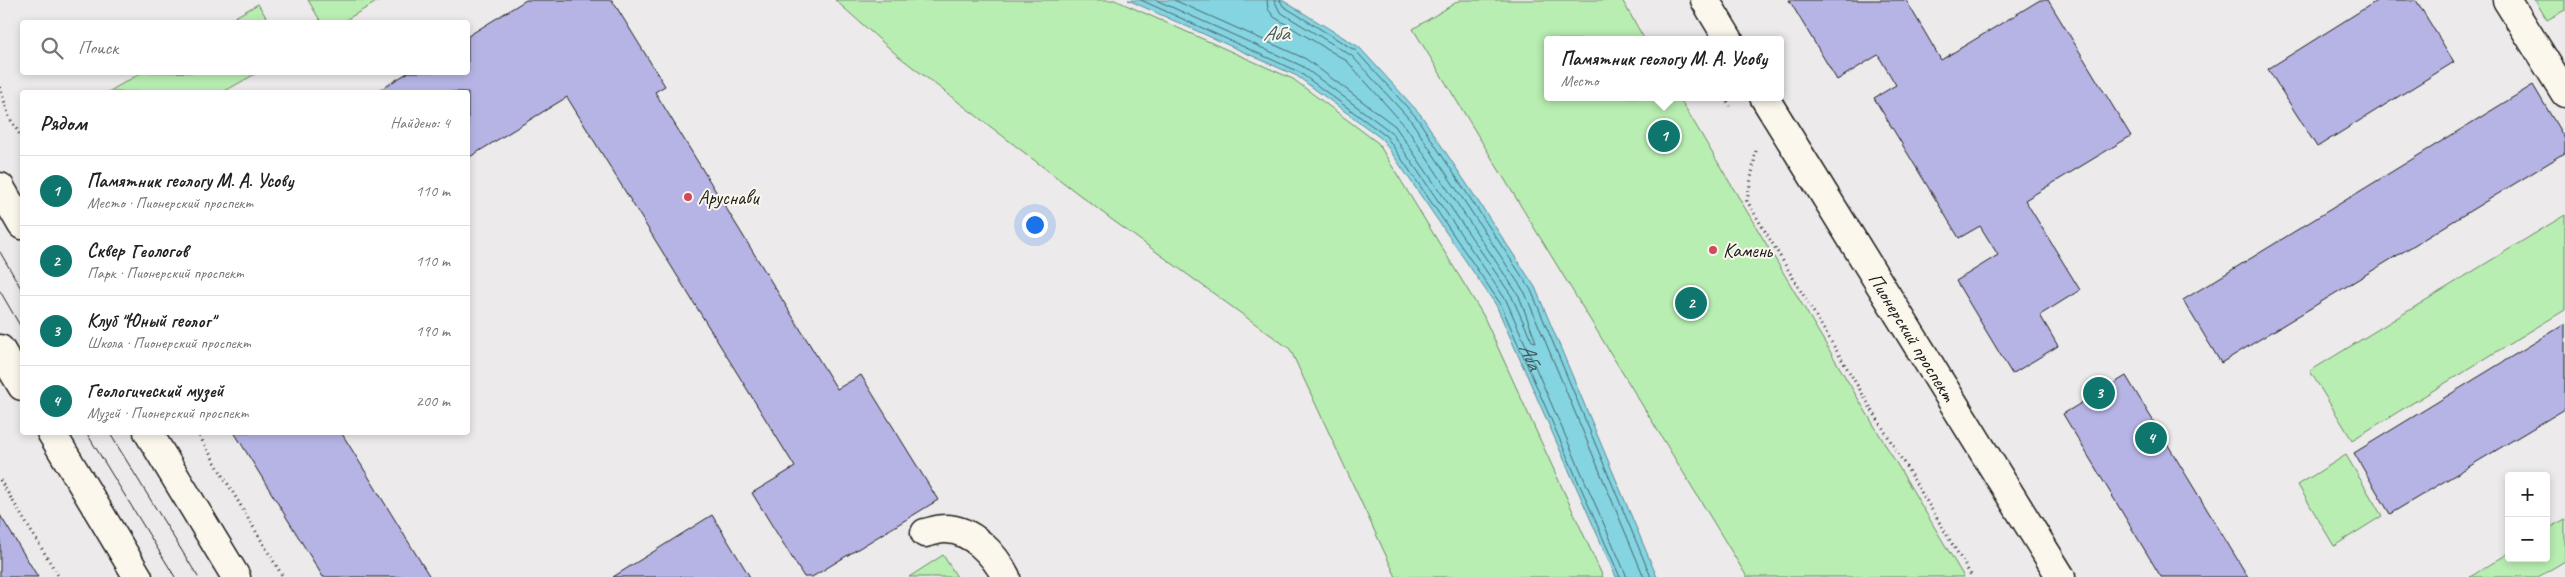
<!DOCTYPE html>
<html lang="ru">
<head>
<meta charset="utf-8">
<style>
  body { margin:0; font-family:Caveat,sans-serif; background:#f2f2f2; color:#222 }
  .controls { position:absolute; right:15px; bottom:15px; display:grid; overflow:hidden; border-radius:5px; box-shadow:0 2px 8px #0003 }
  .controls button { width:45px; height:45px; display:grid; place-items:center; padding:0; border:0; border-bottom:1px solid #e0e0e0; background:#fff; color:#222; font:25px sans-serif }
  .you { position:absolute; left:1034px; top:224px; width:18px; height:18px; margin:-12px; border:4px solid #fff; border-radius:50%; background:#1a73e8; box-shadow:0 0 0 8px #1a73e833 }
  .badge { display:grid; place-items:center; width:32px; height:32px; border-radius:50%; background:#0f766e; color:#fff; font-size:16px; font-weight:700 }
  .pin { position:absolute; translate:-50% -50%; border:2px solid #fff; box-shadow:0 1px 5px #0006 }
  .popup { position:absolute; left:1544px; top:36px; width:240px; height:65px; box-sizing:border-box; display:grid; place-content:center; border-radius:5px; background:#fff; filter:drop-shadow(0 1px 4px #0005); font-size:16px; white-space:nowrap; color:#767676 }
  .popup b { font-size:19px; color:#222 }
  .popup::after { content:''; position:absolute; left:50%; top:100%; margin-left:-10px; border:10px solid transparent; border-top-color:#fff }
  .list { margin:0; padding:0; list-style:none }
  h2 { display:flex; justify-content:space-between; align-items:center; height:65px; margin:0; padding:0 20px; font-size:21px }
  h2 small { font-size:16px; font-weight:400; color:#767676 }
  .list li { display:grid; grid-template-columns:32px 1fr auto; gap:15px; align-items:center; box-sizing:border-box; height:70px; padding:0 20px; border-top:1px solid #e0e0e0 }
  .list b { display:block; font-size:19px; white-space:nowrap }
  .list p { margin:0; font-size:16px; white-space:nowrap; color:#767676 }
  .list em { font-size:16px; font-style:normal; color:#767676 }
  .icon { flex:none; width:28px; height:28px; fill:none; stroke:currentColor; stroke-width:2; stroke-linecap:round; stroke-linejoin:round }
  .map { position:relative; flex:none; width:2565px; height:577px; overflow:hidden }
  .search { position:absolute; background:#fff; box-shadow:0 2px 8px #0003; left:20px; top:20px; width:450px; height:55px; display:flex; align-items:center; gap:12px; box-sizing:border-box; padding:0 18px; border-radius:5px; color:#767676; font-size:19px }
  .panel { position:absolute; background:#fff; box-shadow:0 2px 8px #0003; left:20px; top:90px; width:450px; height:345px; border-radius:5px }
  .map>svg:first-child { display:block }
  .green { fill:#b8eeb1; stroke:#6a8566 }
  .water { fill:#85d4e1; stroke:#5b8a92 }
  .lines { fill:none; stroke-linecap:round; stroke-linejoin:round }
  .shore { stroke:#46666b; stroke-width:1 }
  .building { fill:#b5b4e5; stroke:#1c1c1c }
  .minor-casing { stroke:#1c1c1c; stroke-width:31 }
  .tertiary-casing { stroke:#1c1c1c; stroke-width:31 }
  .secondary-casing { stroke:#1c1c1c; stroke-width:31 }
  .path { stroke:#1c1c1c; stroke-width:3; stroke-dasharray:1 4; stroke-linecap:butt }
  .minor { stroke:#fbf7ec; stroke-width:28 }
  .tertiary { stroke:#fbf7ec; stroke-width:28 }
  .secondary { stroke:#fbf7ec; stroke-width:28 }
  .tram { stroke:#1c1c1c; stroke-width:1 }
  .poi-dot { fill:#d1495b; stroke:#fbf7ec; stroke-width:2 }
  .labels { text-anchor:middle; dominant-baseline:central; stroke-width:4; stroke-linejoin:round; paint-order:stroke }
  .poi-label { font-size:20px; fill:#1c1c1c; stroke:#fbf7ec; text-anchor:start }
  .street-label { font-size:20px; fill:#1c1c1c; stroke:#fbf7ec }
  .water-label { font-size:21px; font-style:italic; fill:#415c61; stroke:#fbf7ec }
</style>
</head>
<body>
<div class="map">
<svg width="2565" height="577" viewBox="0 0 2565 577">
  <rect width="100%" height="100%" fill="#edeaeb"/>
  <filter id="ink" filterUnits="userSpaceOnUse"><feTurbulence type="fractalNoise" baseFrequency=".02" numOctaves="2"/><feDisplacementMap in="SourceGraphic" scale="10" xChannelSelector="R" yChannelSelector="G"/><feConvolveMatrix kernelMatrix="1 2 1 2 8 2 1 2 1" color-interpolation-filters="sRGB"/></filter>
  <g filter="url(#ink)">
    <g class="green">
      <path d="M308 0H380L342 22H321Z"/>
      <path d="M835 0H1115L1293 79 1378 143 1483 315 1603 577H1396L1290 349 1111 219 897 55Z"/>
      <path d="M1460 0H1622L1645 40H1548V97H1679L1964 577H1747L1413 29Z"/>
      <path d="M2535 0H2565V10L2547 20Z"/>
      <path d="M258 4 269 22H226Z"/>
      <path d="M141 73V72L257 73 223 92H108Z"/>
      <path d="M2565 215V310L2352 440 2310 371Z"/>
      <path d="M2346 455 2382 516 2334 546 2298 485Z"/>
      <path d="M2565 519V561L2538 577H2470L2509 553V558H2546V530Z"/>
      <path d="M943 555 957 577H909Z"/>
    </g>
    <path class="water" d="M1128 0H1282L1359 47 1421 115 1535 287 1657 577H1616L1496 305 1382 139 1297 76Z"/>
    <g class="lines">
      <g class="shore">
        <path d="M1141 0 1299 72 1386 136 1500 303 1620 577"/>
        <path id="s1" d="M1156 0 1302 66 1391 132 1506 300 1627 577"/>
        <path d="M1174 0 1306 59 1395 126 1511 295 1532 341 1536 342 1519 296 1406 127 1347 61 1274 17 1268 9 1267 0"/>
        <path d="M1274 0 1280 12 1352 56 1412 122 1525 293 1644 577"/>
        <path d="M1280 0 1283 6 1356 51 1417 118 1531 290 1651 577"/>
      </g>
    </g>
    <g class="building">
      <path d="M526 0H612L665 86 655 92 837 389 861 375 938 500 812 577H804L752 493 795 467 567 97 468 158V92H376L409 72H468V36Z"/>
      <path d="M1789 0H1906L1941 60 2040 0H2048L2131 136 2025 200 2080 290 2040 315 2058 346 2012 374 1956 281 1998 255 1980 226 1959 238 1874 98 1896 85 1878 55 1837 80Z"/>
      <path d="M2378 0H2416L2454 62 2317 147 2268 69Z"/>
      <path d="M2533 85 2565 139V153L2221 363 2183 300Z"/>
      <path d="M2565 324V409L2390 514 2354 453Z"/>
      <path d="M2126 376 2248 577H2161L2063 414Z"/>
      <path d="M234 432H341L430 577H323Z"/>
      <path d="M0 515 38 577H0Z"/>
      <path d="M712 515 750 577H613Z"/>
    </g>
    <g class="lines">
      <g class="minor-casing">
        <g id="minor">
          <path d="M2507 0 2565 93"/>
          <path d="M925 533C930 532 938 529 944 529 971 528 995 555 1006 577"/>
        </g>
      </g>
      <g class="tertiary-casing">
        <g id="tertiary">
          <path d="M1705 0 1729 40"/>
          <path id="s2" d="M1764 97 2061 577"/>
        </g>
      </g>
      <g class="secondary-casing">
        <g id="secondary">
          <path d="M0 187 22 225"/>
          <path d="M0 349 22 386"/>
          <path d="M51 432 138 577"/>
          <path d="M148 432 236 577"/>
        </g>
      </g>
      <g class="path">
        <path d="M0 87 9 117 22 138"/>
        <path d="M1725 97 1730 106"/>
        <path d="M1756 151 1747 201 1972 577"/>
        <path d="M197 432 283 577"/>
        <path d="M0 480 59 577"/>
      </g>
      <use href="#minor" class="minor"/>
      <use href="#tertiary" class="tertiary"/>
      <use href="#secondary" class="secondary"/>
      <g class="tram">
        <path d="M0 252 22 290"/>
        <path d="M0 291 22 329"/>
        <path d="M86 432 175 577"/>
        <path d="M109 432 198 577"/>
      </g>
    </g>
  </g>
  <g class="poi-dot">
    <circle cx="688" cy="197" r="5"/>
    <circle cx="1713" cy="250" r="5"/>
  </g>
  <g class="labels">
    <g class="poi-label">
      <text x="698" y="197">Аруснави</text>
      <text x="1723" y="250">Камень</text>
    </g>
    <g class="street-label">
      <text stroke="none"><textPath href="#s2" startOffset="282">Пионерский проспект</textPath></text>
    </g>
    <g class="water-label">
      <text x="1276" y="33">Аба</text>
      <text stroke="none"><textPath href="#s1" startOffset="536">Аба</textPath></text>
    </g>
  </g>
</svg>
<div class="controls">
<button>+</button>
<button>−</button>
</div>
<div class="you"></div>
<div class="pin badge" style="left:1664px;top:136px">1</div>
<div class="popup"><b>Памятник геологу М. А. Усову</b>Место</div>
<div class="pin badge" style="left:1691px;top:303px">2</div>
<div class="pin badge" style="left:2099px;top:393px">3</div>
<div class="pin badge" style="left:2151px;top:438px">4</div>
<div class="search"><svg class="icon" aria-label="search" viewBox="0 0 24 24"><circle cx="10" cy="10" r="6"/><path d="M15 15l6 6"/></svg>Поиск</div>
<section class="panel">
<h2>Рядом<small>Найдено: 4</small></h2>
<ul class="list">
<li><span class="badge">1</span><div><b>Памятник геологу М. А. Усову</b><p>Место · Пионерский проспект</p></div><em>110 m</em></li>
<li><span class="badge">2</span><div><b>Сквер Геологов</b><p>Парк · Пионерский проспект</p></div><em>110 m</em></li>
<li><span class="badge">3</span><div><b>Клуб &quot;Юный геолог&quot;</b><p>Школа · Пионерский проспект</p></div><em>190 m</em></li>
<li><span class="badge">4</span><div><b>Геологический музей</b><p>Музей · Пионерский проспект</p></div><em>200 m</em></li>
</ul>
</section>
</div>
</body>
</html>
